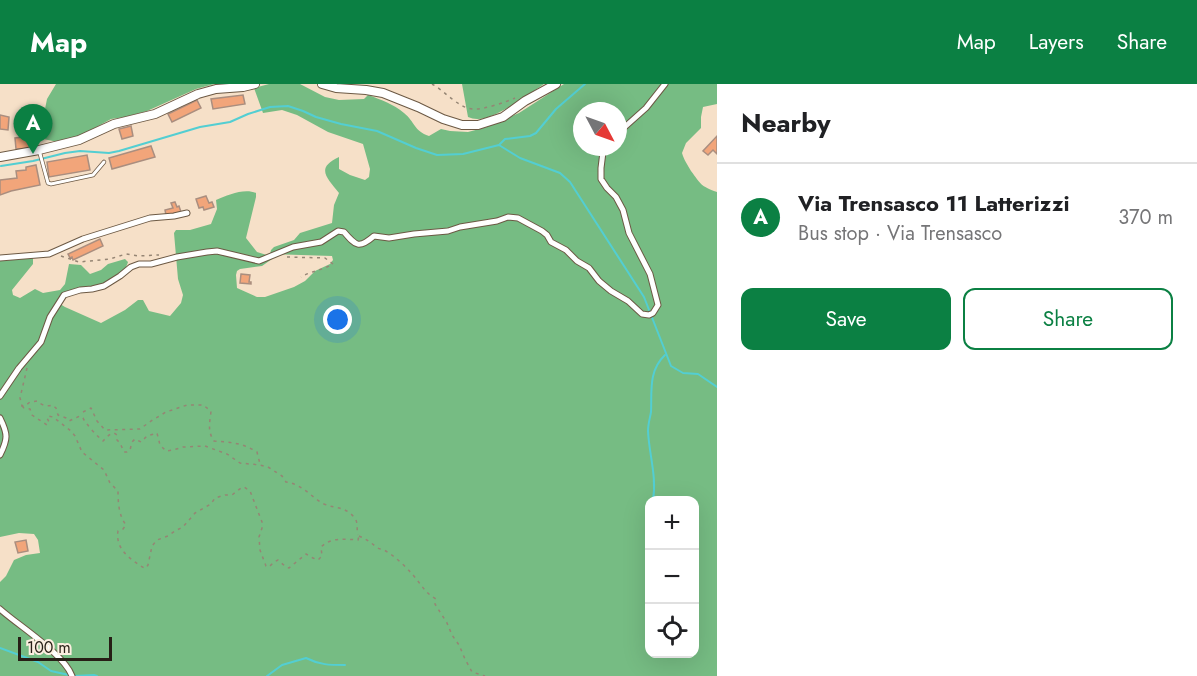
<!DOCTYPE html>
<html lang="en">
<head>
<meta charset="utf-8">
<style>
  body { margin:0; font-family:Jost,sans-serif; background:#f6f6f6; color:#202124 }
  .controls { position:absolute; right:18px; bottom:18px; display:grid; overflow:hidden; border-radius:12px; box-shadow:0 6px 24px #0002 }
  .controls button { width:54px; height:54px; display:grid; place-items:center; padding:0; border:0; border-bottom:2px solid #e0e0e0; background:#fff; color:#202124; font:30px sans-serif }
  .compass { position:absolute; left:573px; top:18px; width:54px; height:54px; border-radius:50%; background:#fff; box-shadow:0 6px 24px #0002; rotate:131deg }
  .scale { position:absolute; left:18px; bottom:15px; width:94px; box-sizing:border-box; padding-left:6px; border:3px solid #271f16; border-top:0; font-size:16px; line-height:21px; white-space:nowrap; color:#271f16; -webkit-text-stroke:4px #fcefe0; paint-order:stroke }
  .you { position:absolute; left:338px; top:236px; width:21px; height:21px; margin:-15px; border:4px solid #fff; border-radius:50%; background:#1a73e8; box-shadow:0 0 0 9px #1a73e833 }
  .badge { display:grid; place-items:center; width:39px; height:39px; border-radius:50%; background:#0b8043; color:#fff; font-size:20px; font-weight:700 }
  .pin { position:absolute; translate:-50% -50px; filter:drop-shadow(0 2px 3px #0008) }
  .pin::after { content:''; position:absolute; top:32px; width:21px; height:18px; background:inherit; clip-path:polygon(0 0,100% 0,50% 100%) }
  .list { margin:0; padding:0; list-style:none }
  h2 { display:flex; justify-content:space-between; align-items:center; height:78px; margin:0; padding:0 24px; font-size:26px }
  h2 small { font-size:20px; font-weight:400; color:#757577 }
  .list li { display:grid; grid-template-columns:39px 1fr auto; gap:18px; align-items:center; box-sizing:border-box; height:108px; padding:0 24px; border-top:2px solid #e0e0e0 }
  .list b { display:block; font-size:22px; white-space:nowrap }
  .list p { margin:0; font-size:20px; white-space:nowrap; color:#757577 }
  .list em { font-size:20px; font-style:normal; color:#757577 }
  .actions { display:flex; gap:12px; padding:18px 24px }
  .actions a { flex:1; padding:14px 0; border:2px solid #0b8043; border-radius:12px; text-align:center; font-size:21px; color:#0b8043 }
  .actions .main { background:#0b8043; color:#fff }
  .icon { flex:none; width:33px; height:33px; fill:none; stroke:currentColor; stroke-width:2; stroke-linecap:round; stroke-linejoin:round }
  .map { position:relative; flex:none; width:717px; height:592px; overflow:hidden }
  header { display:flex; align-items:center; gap:36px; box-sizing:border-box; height:84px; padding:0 30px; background:#0b8043; color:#fff }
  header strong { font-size:28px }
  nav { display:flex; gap:33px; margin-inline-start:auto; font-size:21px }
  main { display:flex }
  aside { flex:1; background:#fff }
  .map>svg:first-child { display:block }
  .forest { fill:#76bc83; fill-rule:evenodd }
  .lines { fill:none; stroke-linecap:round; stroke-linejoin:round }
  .stream { stroke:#53ced2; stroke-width:2 }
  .building { fill:#f2a57a; stroke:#aa8e7f; stroke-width:1.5 }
  .lane-casing { stroke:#6c5944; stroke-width:4.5 }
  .street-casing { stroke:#6c5944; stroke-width:7 }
  .secondary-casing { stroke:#6c5944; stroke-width:10 }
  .path { stroke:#958574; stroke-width:1.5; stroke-dasharray:3 4.5; stroke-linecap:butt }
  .lane { stroke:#fff; stroke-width:3 }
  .street { stroke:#fff; stroke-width:5 }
  .secondary { stroke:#fff; stroke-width:8 }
</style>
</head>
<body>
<header>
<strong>Map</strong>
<nav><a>Map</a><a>Layers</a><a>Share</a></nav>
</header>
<main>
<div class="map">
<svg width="717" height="592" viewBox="0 0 717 592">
  <rect width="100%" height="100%" fill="#f6e0c8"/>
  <g class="forest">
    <path d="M56 0H214L196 5 147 27 125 33 111 35 82 51 58 58 43 55 37 45 45 25 47 15Z"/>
    <path d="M269 0H300L325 13 339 16 364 15 368 11C382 16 393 20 404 29 415 38 414 47 429 52L441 45 450 47 468 48 487 43 519 29 564 0H717V20L703 23 701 33V44L686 59 682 69C684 76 687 80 691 87 701 100 700 102 717 108V592H0V498L6 492 14 476 26 471 40 469 38 456 34 450 19 449 0 453V177L33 174V180L12 206 13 211 20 214 35 205 43 209 60 206 65 200 69 180 81 181 90 190 101 186 108 180 125 175 128 178C126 185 122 188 116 192 111 195 105 199 100 201 84 206 67 203 57 218L65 223 101 239 125 226 138 216H143L149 227 170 232 181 219 183 211 178 195 174 149 176 146H190L211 140 217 125 216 116C228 111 244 104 256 109V113L246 154 257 168 270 172 272 175 262 182 240 185 237 187 236 191 237 204 257 213H265L294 203 305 197 315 187 330 180 333 176 332 172 270 170 271 166 274 163 294 156 300 149 332 139 334 121 339 109C327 94 315 84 339 73V85L350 91 365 96 369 93 370 85 363 60 328 48 297 31 282 26 263 29 254 4ZM582 27H618V63H582ZM650 416H694V570H650Z"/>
    <path d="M462 0H544C529 10 495 36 477 35 474 35 471 34 468 33Z"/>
  </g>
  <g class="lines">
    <g class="stream">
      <path d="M500 60 505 55 530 52 536 49 556 25 585 0"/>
      <path d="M1 82 33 77 65 69 80 67 109 69 119 67 200 43 230 38 248 30 270 23 288 22 303 27 316 33 341 40 377 47 416 64 437 71 463 70 499 61 520 74 560 89 570 98 644 213 671 282 683 289 698 290 717 303"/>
      <path d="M653 416C657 393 649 370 648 347 648 340 650 334 651 328 652 308 648 287 665 271"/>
      <path d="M0 564 38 578 51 587 69 591"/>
      <path d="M74 592 94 591 97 592"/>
      <path d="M267 592 282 581 306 574C320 581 329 581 345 581"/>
    </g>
  </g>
  <g class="building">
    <path d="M243 11 245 20 213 25 211 15Z"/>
    <path d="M197 16 201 24 172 38 168 30Z"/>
    <path d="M0 31 9 33 8 46 0 45Z"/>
    <path d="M131 42 133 52 122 55 119 45Z"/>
    <path d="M32 52 33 64 16 65 15 54Z"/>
    <path d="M717 52V70L713 66 708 71 703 67Z"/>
    <path d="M151 62 155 73 112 85 109 74Z"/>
    <path d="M87 71 90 86 49 93 47 78Z"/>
    <path d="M36 81 40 101 11 107 0 111V96L17 94 16 87 26 86V83Z"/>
    <path d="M206 112 209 119 212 118 214 123 204 126 203 123 199 124 196 115Z"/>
    <path d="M175 118 177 123 179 122 181 128 166 131 165 126 173 124 171 119Z"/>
    <path d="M100 155 103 162 73 176 72 173 70 174 68 170Z"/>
    <path d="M241 190 250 191 249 198H251V200L240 199Z"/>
    <path d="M26 456 28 467 18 469 15 458Z"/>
  </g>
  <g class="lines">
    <g class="lane-casing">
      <path id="lane" d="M39 66 48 99 51 100 93 91 104 78"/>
    </g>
    <g class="street-casing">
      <g id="street">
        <path d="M618 49 646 24 665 0"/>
        <path d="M0 174 49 170 83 155 150 134 174 132 187 129"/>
        <path d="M0 312 19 284 41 258 50 233 64 211 80 206 92 205 104 202 120 192 131 183 139 180H151L177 173 207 168 217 167 259 177 293 163 321 158 338 147 344 148C356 162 359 165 374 152L389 154 414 150 448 147 460 143 497 137 508 133 518 134 542 147 547 151 551 158 566 166 577 177 589 184 599 197 611 207 628 217 642 230 649 231 653 229 658 221 650 190 629 149 623 126 616 113 607 104 601 95V84L603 68 606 63"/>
        <path d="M0 334C8 350 8 355 0 371"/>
        <path d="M0 525C19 542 64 570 72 592"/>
      </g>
    </g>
    <g class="secondary-casing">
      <g id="secondary">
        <path d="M322 0 336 4 366 6 383 9 418 23 443 35 462 41H478L503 33 525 17 556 0"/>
        <path d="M0 73 39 66 79 56 114 40 155 30 198 10 216 5 243 3 255 0"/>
      </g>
    </g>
    <g class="path">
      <path d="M432 0C445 7 458 24 473 25 483 26 506 18 515 14"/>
      <path d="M61 172 79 178 110 175 126 170 138 172 159 171"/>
      <path d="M287 173 325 174 333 180C323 186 311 187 301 193"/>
      <path d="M27 284 20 314 22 322H25L30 318 37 317C41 321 47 323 52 321L56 324 58 331 66 334 69 337 80 332 83 334C85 339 98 353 103 357L109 351 114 349 117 351V356L120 359 124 368H127L130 366 132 358 135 355 141 358 147 352 157 349 160 361 166 367 173 366 183 363 205 362 227 370 240 379 260 381 268 383 282 392 286 398C302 400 311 413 324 420 336 425 344 422 354 433 359 439 356 445 358 451"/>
      <path d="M22 322 24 324 30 325 32 331 47 341 49 338 47 334 48 332 53 333 71 347 75 352 82 368 104 386 110 399 118 407C118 419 119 432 126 441L123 445 118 447C115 465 130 475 144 484H146L148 481 152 462 157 456 168 452 175 447 183 443 195 429 211 420 215 414 225 411H232L241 404 244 403 250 407 262 438V444L259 453 260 466 266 482 269 483 274 478 278 476 286 483 289 484 306 470 313 474 318 476 322 472 321 463C331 453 345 455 358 456L359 452"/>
      <path d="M83 328 91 324 97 337 105 346 140 345 151 337 166 328 187 321H203L211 327C210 338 207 347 214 357 230 358 243 359 257 368L260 380"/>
      <path d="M359 452C366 455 370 458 375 462 380 466 379 464 384 466 395 472 405 482 413 491 421 500 425 509 436 515L435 520 447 539 452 551 459 561 465 575 472 588 485 592"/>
    </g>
    <use href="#lane" class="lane"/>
    <use href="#street" class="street"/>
    <use href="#secondary" class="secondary"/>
  </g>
</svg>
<div class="controls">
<button>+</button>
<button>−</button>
<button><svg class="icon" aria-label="locate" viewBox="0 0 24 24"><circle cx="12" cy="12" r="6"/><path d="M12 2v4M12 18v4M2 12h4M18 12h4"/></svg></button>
</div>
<svg class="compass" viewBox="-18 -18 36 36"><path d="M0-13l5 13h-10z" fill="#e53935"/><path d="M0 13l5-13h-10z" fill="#757577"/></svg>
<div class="scale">100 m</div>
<div class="you"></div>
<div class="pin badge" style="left:33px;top:70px">A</div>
</div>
<aside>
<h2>Nearby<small></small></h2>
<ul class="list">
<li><span class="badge">A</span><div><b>Via Trensasco 11 Latterizzi</b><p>Bus stop · Via Trensasco</p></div><em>370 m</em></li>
</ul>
<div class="actions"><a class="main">Save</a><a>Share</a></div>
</aside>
</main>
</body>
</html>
